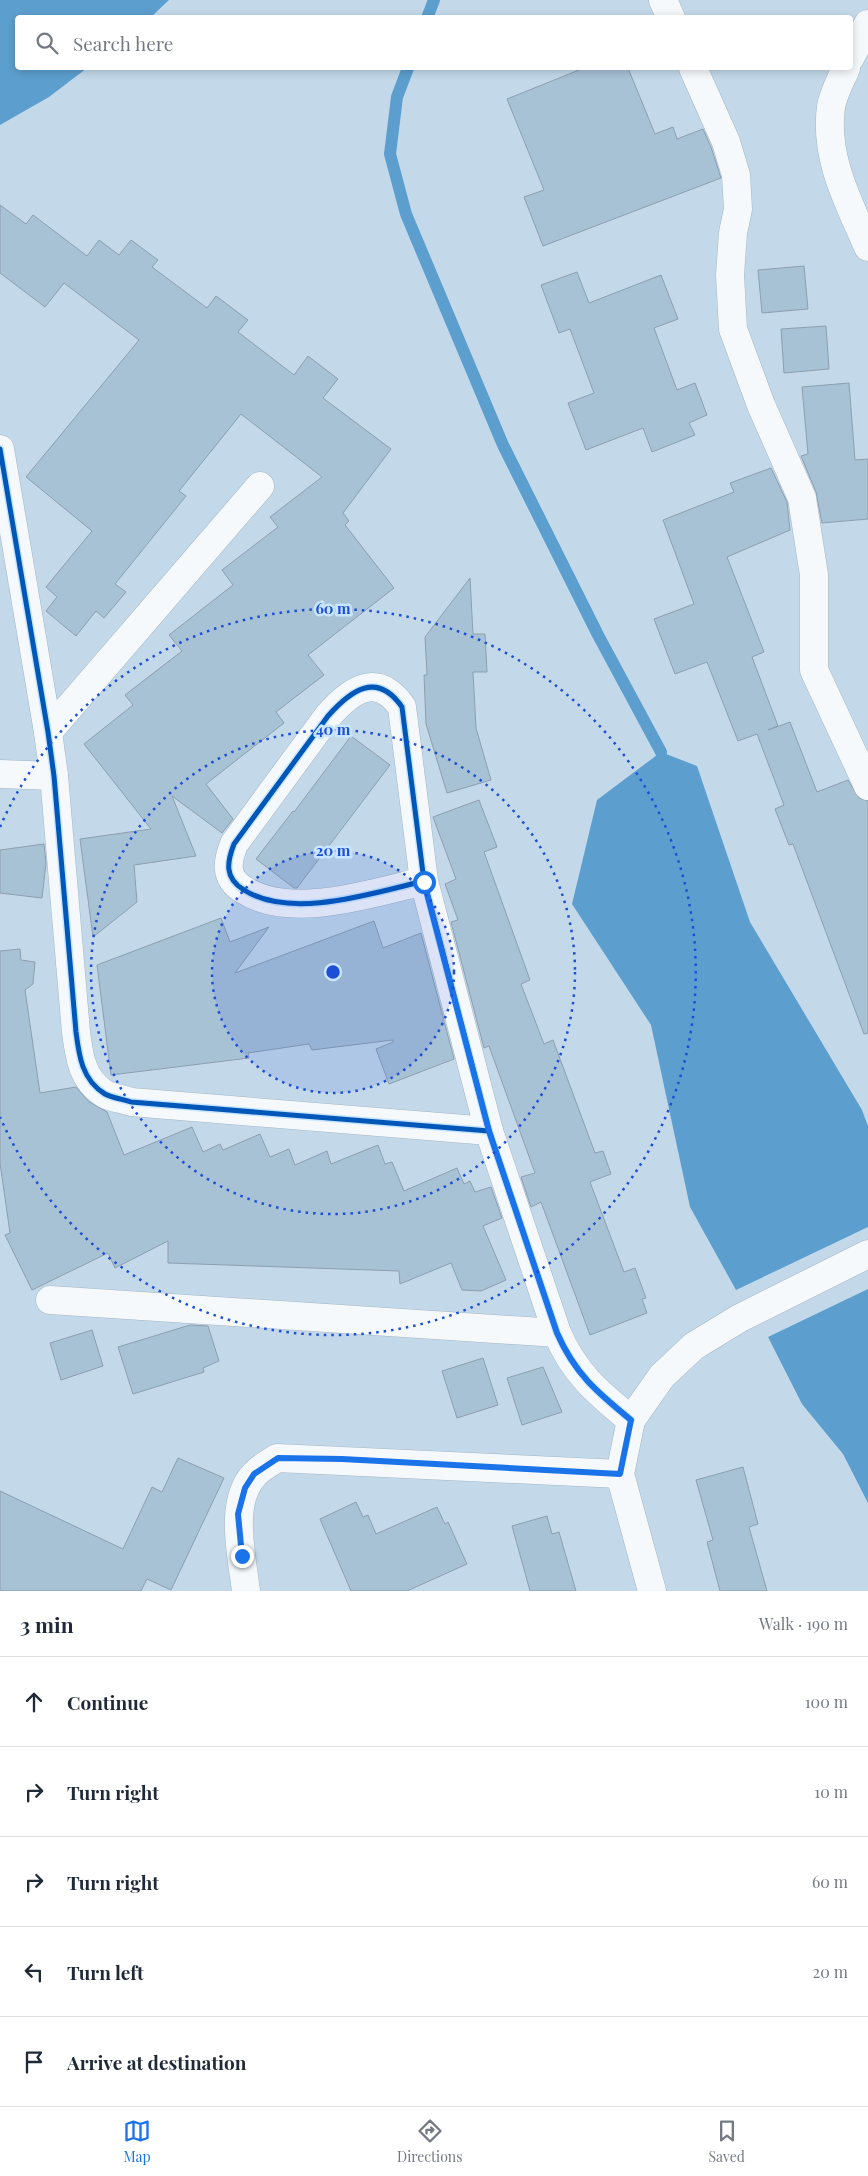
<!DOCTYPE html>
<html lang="en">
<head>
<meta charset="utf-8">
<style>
  body { margin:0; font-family:"Playfair Display",serif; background:#f2f2f3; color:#1f2937 }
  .stop { position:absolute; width:15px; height:15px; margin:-11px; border:4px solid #1a73e8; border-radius:50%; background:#fff }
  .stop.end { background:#1a73e8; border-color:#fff; box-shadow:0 1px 5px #0008 }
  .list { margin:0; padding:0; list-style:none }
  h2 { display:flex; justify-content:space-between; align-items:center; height:65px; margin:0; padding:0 20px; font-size:21px }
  h2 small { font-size:16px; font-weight:400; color:#747a83 }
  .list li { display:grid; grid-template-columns:32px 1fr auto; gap:15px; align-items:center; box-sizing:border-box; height:90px; padding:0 20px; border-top:1px solid #e0e1e3 }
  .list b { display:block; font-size:19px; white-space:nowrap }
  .list em { font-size:16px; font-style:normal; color:#747a83 }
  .icon { flex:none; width:28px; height:28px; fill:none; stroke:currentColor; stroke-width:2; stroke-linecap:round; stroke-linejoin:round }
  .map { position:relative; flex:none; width:868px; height:1591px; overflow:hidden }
  .search { position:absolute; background:#fff; box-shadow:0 2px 8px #0003; left:15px; right:15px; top:15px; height:55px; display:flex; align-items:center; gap:12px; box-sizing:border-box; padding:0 18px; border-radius:5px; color:#747a83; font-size:19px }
  .sheet { height:515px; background:#fff }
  nav { display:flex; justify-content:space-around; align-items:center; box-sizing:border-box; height:70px; border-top:1px solid #e0e1e3; background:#fff; font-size:14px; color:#747a83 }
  nav a { display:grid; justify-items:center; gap:2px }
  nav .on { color:#1a73e8 }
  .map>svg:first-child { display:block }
  .water { fill:#5c9fcf }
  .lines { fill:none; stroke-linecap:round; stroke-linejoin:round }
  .stream { stroke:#5c9fcf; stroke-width:12 }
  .building { fill:#a7c1d5; stroke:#8d9fae }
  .minor-casing { stroke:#a2b6c4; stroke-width:29 }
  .minor { stroke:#f6f9fc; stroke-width:28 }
  .cycleway-casing { stroke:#c8e6ff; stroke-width:8 }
  .cycleway { stroke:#0057b8; stroke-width:5 }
  .route { stroke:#1a73e8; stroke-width:6 }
  .ring { fill:none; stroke:#1d4ed8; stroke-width:2.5; stroke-dasharray:2.5 5 }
  .centre { fill:#1d4ed8; stroke:#c8e6ff; stroke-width:2.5 }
  .ring-label { font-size:15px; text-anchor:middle; font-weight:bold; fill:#1d4ed8; stroke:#c8e6ff; stroke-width:5; stroke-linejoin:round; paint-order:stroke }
</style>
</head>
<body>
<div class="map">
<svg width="868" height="1591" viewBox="0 0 868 1591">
  <rect width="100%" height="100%" fill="#c3d9ea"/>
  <g class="water">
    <path d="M0 0H169L151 17 18 18V68H87L49 97 0 125Z"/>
    <path d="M661 752 697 766 750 922 862 1110 868 1126V1227L736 1290 690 1207 651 1025 572 904 597 800Z"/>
    <path d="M868 1289V1503L843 1454 802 1404 768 1337Z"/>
  </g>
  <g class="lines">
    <g class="stream">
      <path d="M427 18 434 0"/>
      <path d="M408 68 397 97 390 154 406 214 503 445 598 635 661 752"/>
    </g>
  </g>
  <g class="building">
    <path d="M584 68H628L655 134 673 127 677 139 703 129 711 147 721 178 543 246 524 197 544 190 507 99Z"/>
    <path d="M0 205 26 224 33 215 87 256 99 240 119 255 131 240 158 260 152 267 207 308 216 296 248 320 238 332 294 375 308 356 338 379 323 398 391 449 343 513 349 521 345 525 394 588 308 655 324 675 276 712 284 723 206 784 233 819 222 833 172 796 196 856 134 865 137 902 93 937 80 839 151 829 84 744 133 705 125 695 182 651 169 635 233 585 222 570 278 527 270 517 322 477 241 414 179 491 186 496 115 584 126 592 104 618 96 611 76 636 46 611 57 597 46 587 92 531 26 477 139 340 64 283 45 307 0 273Z"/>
    <path d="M804 266 808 309 762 313 758 270Z"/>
    <path d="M577 272 589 303 661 275 678 319 654 328 677 390 695 383 707 415 689 423 695 435 652 452 643 428 586 450 568 403 594 393 570 329 559 333 541 285Z"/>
    <path d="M826 326 829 369 784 373 781 329Z"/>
    <path d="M849 383 855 460 868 459V519L822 523 816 492 801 456 808 454 802 387Z"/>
    <path d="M771 468 787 502 790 530 727 557 764 652 752 657 778 726 768 730 790 722 817 792 848 780 859 798 868 801V1033L864 1034 793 844 789 845 775 809 784 805 757 734 738 741 707 662 675 674 654 619 694 604 663 520 734 492 730 483Z"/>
    <path d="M470 578 473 634H485L487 672H473L476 728 491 780 447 793 426 724 424 675H427L425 637Z"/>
    <path d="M351 736 390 765 297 888H294L256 859 293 811 294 812Z"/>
    <path d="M479 800 497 847 484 852 530 980 521 984 544 1044 553 1040 595 1153 603 1151 611 1174 590 1182 624 1272 635 1268 646 1298 642 1299 647 1313 590 1335 541 1202 531 1207 521 1177 535 1173 489 1046 484 1048 451 922 458 920 445 884 456 879 433 817Z"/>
    <path d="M44 844 46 863 42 898 0 893V850Z"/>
    <path d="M221 918 230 942 269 927 235 973 374 921 383 948 421 933 454 1059 389 1084 376 1049 393 1042V1040L312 1050 309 1044 248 1053 249 1058 111 1075 97 965Z"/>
    <path d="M20 949 21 960 35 962 33 984 25 990 40 1093 76 1087 88 1101 107 1112 124 1155 192 1127 203 1152 220 1144 223 1150 260 1134 270 1157 289 1149 295 1165 327 1151 331 1164 378 1145 385 1164 392 1162 404 1191 457 1168 464 1184 470 1181 475 1192 491 1187 502 1218 483 1226 506 1280 481 1291 462 1290 451 1263 400 1284 399 1271 168 1263V1241L115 1268 108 1253 32 1290 5 1235 10 1233 0 1163V951Z"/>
    <path d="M190 1325 208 1326 219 1361 203 1368 204 1372 133 1394 118 1347Z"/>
    <path d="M92 1330 103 1366 61 1380 50 1343Z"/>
    <path d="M483 1358 498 1405 457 1418 442 1371Z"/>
    <path d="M543 1367 562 1412 522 1425 507 1378Z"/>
    <path d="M178 1458 224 1478 171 1590 147 1579 141 1591H0V1491L123 1549 152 1487 162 1492Z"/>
    <path d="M743 1467 758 1524 749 1527 767 1591H720L707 1542 713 1540 696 1480Z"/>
    <path d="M356 1502 363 1517 368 1515 376 1534 437 1507 445 1524 448 1522 467 1564 407 1591H351L320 1519Z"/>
    <path d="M547 1516 552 1534 559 1532 576 1591H530L512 1526Z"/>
  </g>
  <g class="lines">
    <g class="minor-casing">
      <g id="minor">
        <path d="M663 0 671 18"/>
        <path d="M850 58 868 24"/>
        <path d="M693 68 726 142 736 175 738 209 733 233 730 275 733 329 761 405 802 498 814 575V670L868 786"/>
        <path d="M846 68C841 80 833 94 831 107 824 158 849 203 868 247"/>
        <path d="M0 449 48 732 54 776 76 1032C79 1056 82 1080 105 1094 112 1098 123 1099 131 1102L489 1131"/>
        <path d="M48 732 260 486"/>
        <path d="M0 774 54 776"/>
        <path d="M424 881C373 893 291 920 244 890 224 878 227 862 234 844L328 716C351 690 377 671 402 707L424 881 489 1131 557 1333C575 1374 597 1392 631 1420"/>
        <path d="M50 1300 557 1333"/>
        <path d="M246 1591C242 1557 228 1501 255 1474 261 1467 270 1463 277 1458L620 1474"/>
        <path d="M652 1591 620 1474 631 1420 662 1376 694 1346 740 1318 868 1254"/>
      </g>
    </g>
    <use href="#minor" class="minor"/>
    <g class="cycleway-casing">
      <g id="cycleway">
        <path d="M0 449 48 732 54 776 76 1032C79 1056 82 1080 105 1094 112 1098 123 1099 131 1102L489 1131"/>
        <path d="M424 881C373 893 291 920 244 890 224 878 227 862 234 844L328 716C351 690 377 671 402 707L424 881 489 1131 557 1333C575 1374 597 1392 631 1420"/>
      </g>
    </g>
    <use href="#cycleway" class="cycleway"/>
  </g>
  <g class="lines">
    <path class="route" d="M242 1556 238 1514 245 1488 254 1474 278 1458 342 1459 620 1474 631 1420C597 1392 575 1374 557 1333L489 1131 424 882"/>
  </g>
  <circle cx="333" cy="972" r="121" fill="#1d4ed8" fill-opacity=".12"/>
  <g class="ring">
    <circle cx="333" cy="972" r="121"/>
    <circle cx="333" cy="972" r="242"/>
    <path d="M0 827A363 363 0 1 1 0 1117"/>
  </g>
  <circle cx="333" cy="972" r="8" class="centre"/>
  <g class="ring-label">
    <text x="333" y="614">60 m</text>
    <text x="333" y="735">40 m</text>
    <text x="333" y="856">20 m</text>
  </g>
</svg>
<div class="stop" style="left:424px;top:882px"></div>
<div class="stop end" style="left:242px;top:1556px"></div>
<div class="search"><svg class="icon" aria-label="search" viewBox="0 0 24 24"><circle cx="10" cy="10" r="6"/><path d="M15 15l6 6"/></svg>Search here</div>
</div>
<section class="sheet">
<h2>3 min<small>Walk · 190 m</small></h2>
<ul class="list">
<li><svg class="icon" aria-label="ahead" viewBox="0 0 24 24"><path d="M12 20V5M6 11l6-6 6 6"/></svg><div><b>Continue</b></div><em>100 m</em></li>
<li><svg class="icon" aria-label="right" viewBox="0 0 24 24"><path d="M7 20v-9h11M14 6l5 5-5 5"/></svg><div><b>Turn right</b></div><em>10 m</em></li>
<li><svg class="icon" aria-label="right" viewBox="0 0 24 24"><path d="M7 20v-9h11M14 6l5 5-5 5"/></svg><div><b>Turn right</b></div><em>60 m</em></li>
<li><svg class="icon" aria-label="left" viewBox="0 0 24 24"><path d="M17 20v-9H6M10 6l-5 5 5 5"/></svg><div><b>Turn left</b></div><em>20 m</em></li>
<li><svg class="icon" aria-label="arrive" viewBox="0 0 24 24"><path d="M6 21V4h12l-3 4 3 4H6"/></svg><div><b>Arrive at destination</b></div></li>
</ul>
</section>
<nav>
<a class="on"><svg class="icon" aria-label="map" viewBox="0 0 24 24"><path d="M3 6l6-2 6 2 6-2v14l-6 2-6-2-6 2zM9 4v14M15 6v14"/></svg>Map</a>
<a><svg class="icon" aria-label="directions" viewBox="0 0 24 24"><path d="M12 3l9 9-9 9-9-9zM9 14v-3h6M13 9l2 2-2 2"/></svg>Directions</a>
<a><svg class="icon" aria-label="saved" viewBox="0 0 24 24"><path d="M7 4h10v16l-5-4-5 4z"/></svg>Saved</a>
</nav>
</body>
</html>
